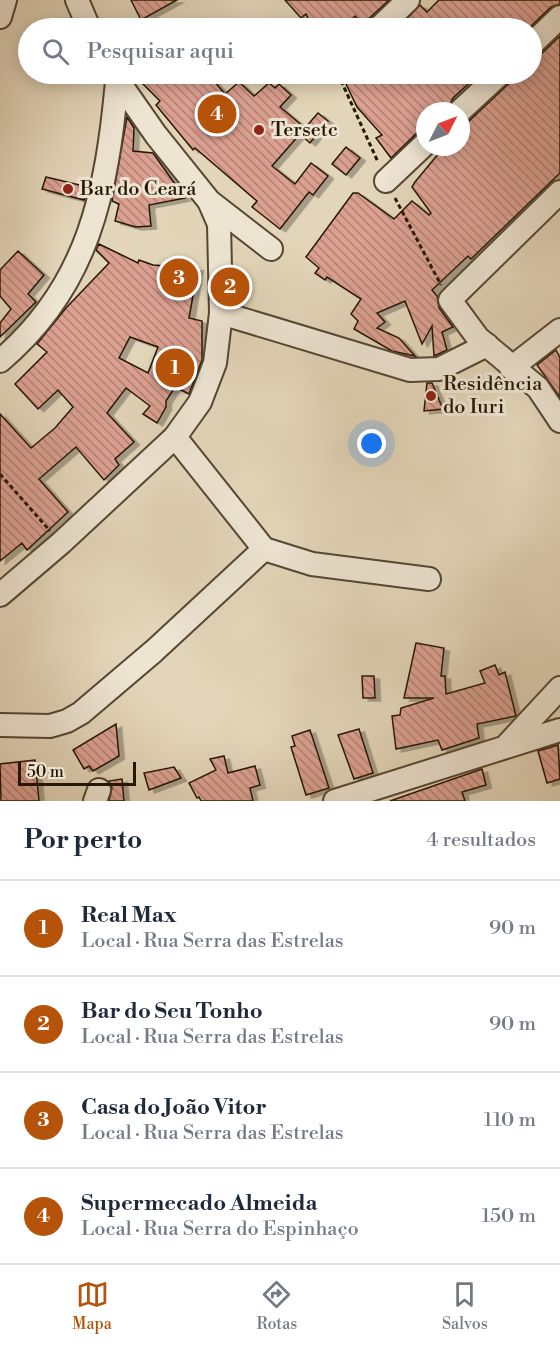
<!DOCTYPE html>
<html lang="pt">
<head>
<meta charset="utf-8">
<style>
  body { margin:0; font-family:"Libre Bodoni",serif; background:#f6f6f7; color:#1f2937 }
  .compass { position:absolute; left:416px; top:102px; width:54px; height:54px; border-radius:50%; background:#fff; box-shadow:0 3px 15px #0003; rotate:48deg }
  .scale { position:absolute; left:18px; bottom:15px; width:118px; box-sizing:border-box; padding-left:6px; border:3px solid #261805; border-top:0; font-size:16px; line-height:21px; white-space:nowrap; color:#261805; -webkit-text-stroke:4px #ede4d2; paint-order:stroke }
  .you { position:absolute; left:372px; top:444px; width:21px; height:21px; margin:-15px; border:4px solid #fff; border-radius:50%; background:#1a73e8; box-shadow:0 0 0 9px #1a73e833 }
  .badge { display:grid; place-items:center; width:39px; height:39px; border-radius:50%; background:#b45309; color:#fff; font-size:20px; font-weight:700 }
  .pin { position:absolute; translate:-50% -50%; border:3px solid #fff; box-shadow:0 2px 6px #0006 }
  .list { margin:0; padding:0; list-style:none }
  h2 { display:flex; justify-content:space-between; align-items:center; height:78px; margin:0; padding:0 24px; font-size:26px }
  h2 small { font-size:20px; font-weight:400; color:#747a83 }
  .list li { display:grid; grid-template-columns:39px 1fr auto; gap:18px; align-items:center; box-sizing:border-box; height:96px; padding:0 24px; border-top:2px solid #e0e1e3 }
  .list b { display:block; font-size:22px; white-space:nowrap }
  .list p { margin:0; font-size:20px; white-space:nowrap; color:#747a83 }
  .list em { font-size:20px; font-style:normal; color:#747a83 }
  .icon { flex:none; width:33px; height:33px; fill:none; stroke:currentColor; stroke-width:2; stroke-linecap:round; stroke-linejoin:round }
  .map { position:relative; flex:none; width:560px; height:801px; overflow:hidden }
  .search { position:absolute; background:#fff; box-shadow:0 3px 15px #0003; left:18px; right:18px; top:18px; height:66px; display:flex; align-items:center; gap:15px; box-sizing:border-box; padding:0 21px; border-radius:33px; color:#747a83; font-size:22px }
  .sheet { height:462px; background:#fff }
  nav { display:flex; justify-content:space-around; align-items:center; box-sizing:border-box; height:84px; border-top:2px solid #e0e1e3; background:#fff; font-size:16px; color:#747a83 }
  nav a { display:grid; justify-items:center; gap:3px }
  nav .on { color:#b45309 }
  .map>svg:first-child { display:block }
  .building { fill:url(#building-back-hatch); stroke:#261805; stroke-width:1.5; fill-rule:evenodd; filter:url(#shadow) }
  .lines { fill:none; stroke-linecap:round; stroke-linejoin:round }
  .minor-casing { stroke:#554732; stroke-width:26 }
  .path { stroke:#261805; stroke-width:3; stroke-dasharray:4.5 3; stroke-linecap:butt }
  .minor { stroke:#ede4d2; stroke-width:22 }
  .poi-dot { fill:#8f2418; stroke:#ede4d2; stroke-width:2 }
  .labels { text-anchor:middle; dominant-baseline:central; stroke-width:6; stroke-linejoin:round; paint-order:stroke }
  .poi-label { font-size:20px; fill:#261805; stroke:#ede4d2; text-anchor:start }
</style>
</head>
<body>
<div class="map">
<svg width="560" height="801" viewBox="0 0 560 801">
  <defs>
    <pattern id="building-back-hatch" width="6" height="6" patternUnits="userSpaceOnUse" patternTransform="scale(1.5)"><rect width="6" height="6" fill="#dca091"/><path d="M-1 5l2 2M0 0l6 6M5-1l2 2" fill="none" stroke="#b28174"/></pattern>
    <filter id="shadow"><feDropShadow dx="5.5" dy="3" stdDeviation="0" flood-color="#0004"/></filter>
  </defs>
  <rect width="100%" height="100%" fill="#e3d5b9"/>
  <filter id="stains"><feTurbulence type="fractalNoise" baseFrequency=".00333" numOctaves="4"/><feColorMatrix values="0 0 0 0 .2 0 0 0 0 .09 0 0 0 0 .02 0 0 0 .5 -.17"/></filter>
  <radialGradient id="worn" r=".72"><stop offset=".6" stop-color="#630" stop-opacity="0"/><stop offset="1" stop-color="#630" stop-opacity=".3"/></radialGradient>
  <g class="building">
    <path d="M131 0H177L141 20Z"/>
    <path d="M285 0H389L363 24 355 16 343 28H313L306 14 301 18Z"/>
    <path d="M439 0H560V4L551 7 529 28H398L420 5 427 12Z"/>
    <path d="M560 36V173L471 259 468 256 432 290 437 296 439 308 453 327 442 332 447 350 434 356 432 326 422 344 405 301 377 313 385 322 377 328 399 338 415 356 392 351 354 329 358 321 351 314 361 299 327 277 325 280 315 273 319 268 306 257 353 193H358L394 219 412 201 429 215 431 213 412 187 415 182 444 147H461V124L469 121 519 74H531V57L541 54Z"/>
    <path d="M133 74H208L225 94 239 82 254 96 269 83 275 88 279 84 291 95 280 107 305 128 318 113 328 121 310 143 300 134 272 166 295 184 311 163 328 176 313 195 309 192 280 229 252 207 257 201 195 148 193 150 156 105 160 101Z"/>
    <path d="M356 74H479L453 98 447 111H425V125L391 158 376 138 382 135 357 107 346 84Z"/>
    <path d="M127 117 134 128 133 151 153 153 185 198 149 205 151 226 136 227 115 221 119 204 112 201Z"/>
    <path d="M346 147 360 158 346 175 332 164Z"/>
    <path d="M46 177 88 187 84 200 42 189Z"/>
    <path d="M99 244 138 263 139 260 153 265 198 268 189 318 202 321V360L189 394 175 387 166 401V407L157 423 143 414 150 406 126 388 107 413 134 442 115 459 119 465 104 480 76 447 39 479 68 512 27 550 22 543 0 561V414L31 448 55 428 73 407 58 390 38 409 15 384 47 352 37 344 66 308 109 263 96 250ZM130 337 158 347 148 373 119 358Z"/>
    <path d="M18 251 44 275 28 294 36 302 0 337V323L11 309 0 296V270Z"/>
    <path d="M556 350 560 358V397L537 365Z"/>
    <path d="M427 383H432L443 409 424 411Z"/>
    <path d="M416 643 444 648 441 676H445L446 694 485 683 480 671 495 665 499 675 505 672 516 716 477 724 479 738 442 750 438 740 396 749 392 716 400 715 401 708 434 698H404Z"/>
    <path d="M362 676H374L375 698H363Z"/>
    <path d="M116 724 119 756 93 771 89 766 84 769 73 750Z"/>
    <path d="M359 729 373 773 354 779 338 735Z"/>
    <path d="M310 730 329 788 306 795 291 747 295 746 292 736Z"/>
    <path d="M558 745 560 779 547 783 538 751Z"/>
    <path d="M224 756 228 773 255 766 260 785 250 788 253 801H201L199 797 197 798 189 783 216 770 210 759Z"/>
    <path d="M35 760 39 801H1L0 764Z"/>
    <path d="M174 767 181 778 149 790 144 773Z"/>
    <path d="M482 769 486 785 462 792 465 801H390Z"/>
    <path d="M122 779 124 801H109L112 788 109 781Z"/>
  </g>
  <g class="lines">
    <g class="minor-casing">
      <g id="minor">
        <path d="M77 0 89 28"/>
        <path d="M0 17 5 0"/>
        <path d="M379 28 408 0"/>
        <path d="M532 44 560 17"/>
        <path d="M114 75 156 135 209 201 271 249"/>
        <path d="M460 111 500 74"/>
        <path d="M386 181 425 144"/>
        <path d="M560 192 450 300 478 338 538 388 560 421"/>
        <path d="M221 313 410 370 439 369 487 345"/>
        <path d="M0 361C89 286 107 191 117 81"/>
        <path d="M511 368 560 330"/>
        <path d="M175 437 264 549 312 564 429 579"/>
        <path d="M0 595 61 543 175 437 200 402 215 363 221 313 219 224 209 201"/>
        <path d="M0 725 50 726 67 721 81 713 154 651 264 549"/>
        <path d="M508 744 560 688"/>
        <path d="M95 801 99 790"/>
        <path d="M335 801 560 730"/>
      </g>
    </g>
    <g class="path">
      <path d="M338 74 378 162"/>
      <path d="M395 198 441 285"/>
      <path d="M0 474 50 531"/>
    </g>
    <use href="#minor" class="minor"/>
  </g>
  <g class="poi-dot">
    <circle cx="259" cy="130" r="6"/>
    <circle cx="68" cy="189" r="6"/>
    <circle cx="431" cy="396" r="6"/>
  </g>
  <g class="labels">
    <g class="poi-label">
      <text x="271" y="130">Tersetc</text>
      <text x="80" y="189">Bar do Ceará</text>
      <text x="443" y="384">Residência<tspan x="443" dy="23">do Iuri</tspan></text>
    </g>
  </g>
  <rect width="100%" height="100%" filter="url(#stains)"/>
  <rect width="100%" height="100%" fill="url(#worn)"/>
</svg>
<svg class="compass" viewBox="-18 -18 36 36"><path d="M0-13l5 13h-10z" fill="#e53935"/><path d="M0 13l5-13h-10z" fill="#747a83"/></svg>
<div class="scale">50 m</div>
<div class="you"></div>
<div class="pin badge" style="left:175px;top:368px">1</div>
<div class="pin badge" style="left:230px;top:287px">2</div>
<div class="pin badge" style="left:179px;top:278px">3</div>
<div class="pin badge" style="left:217px;top:114px">4</div>
<div class="search"><svg class="icon" aria-label="search" viewBox="0 0 24 24"><circle cx="10" cy="10" r="6"/><path d="M15 15l6 6"/></svg>Pesquisar aqui</div>
</div>
<section class="sheet">
<h2>Por perto<small>4 resultados</small></h2>
<ul class="list">
<li><span class="badge">1</span><div><b>Real Max</b><p>Local · Rua Serra das Estrelas</p></div><em>90 m</em></li>
<li><span class="badge">2</span><div><b>Bar do Seu Tonho</b><p>Local · Rua Serra das Estrelas</p></div><em>90 m</em></li>
<li><span class="badge">3</span><div><b>Casa do João Vitor</b><p>Local · Rua Serra das Estrelas</p></div><em>110 m</em></li>
<li><span class="badge">4</span><div><b>Supermecado Almeida</b><p>Local · Rua Serra do Espinhaço</p></div><em>150 m</em></li>
</ul>
</section>
<nav>
<a class="on"><svg class="icon" aria-label="map" viewBox="0 0 24 24"><path d="M3 6l6-2 6 2 6-2v14l-6 2-6-2-6 2zM9 4v14M15 6v14"/></svg>Mapa</a>
<a><svg class="icon" aria-label="directions" viewBox="0 0 24 24"><path d="M12 3l9 9-9 9-9-9zM9 14v-3h6M13 9l2 2-2 2"/></svg>Rotas</a>
<a><svg class="icon" aria-label="saved" viewBox="0 0 24 24"><path d="M7 4h10v16l-5-4-5 4z"/></svg>Salvos</a>
</nav>
</body>
</html>
